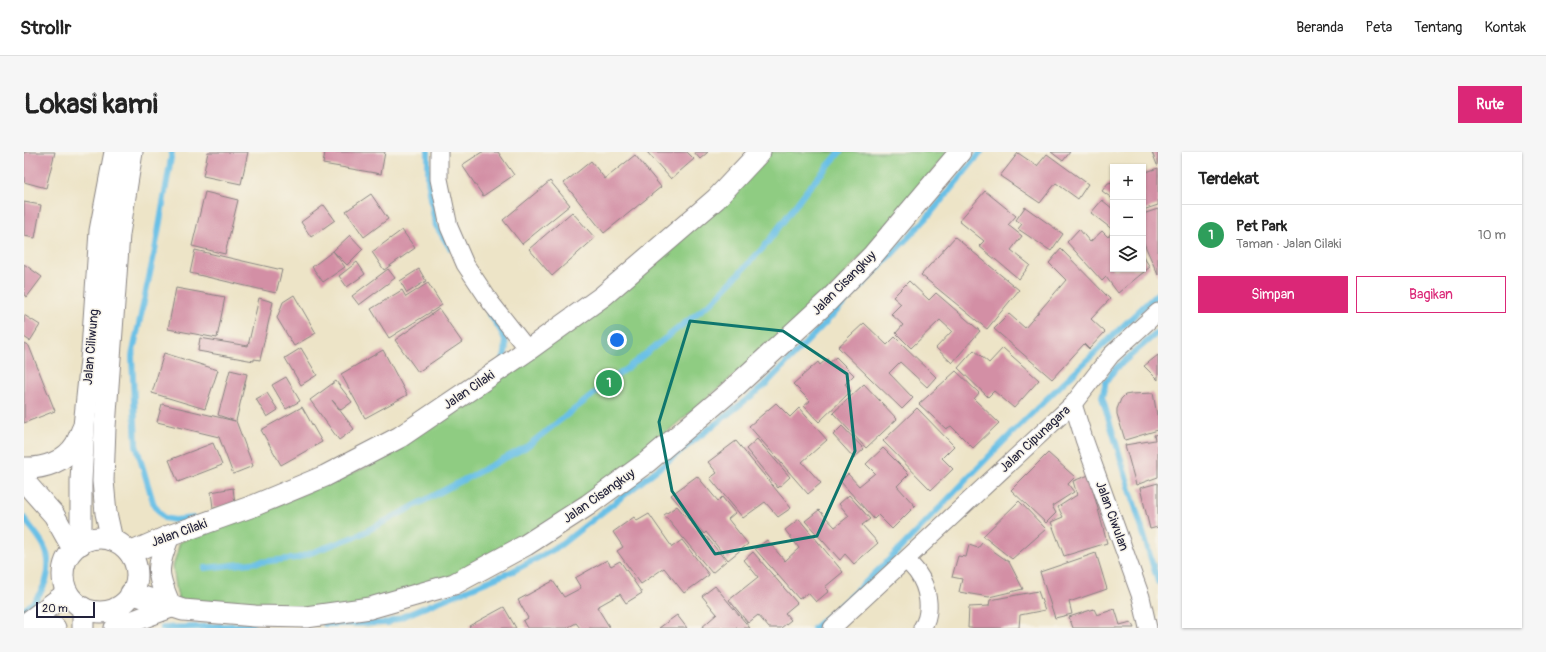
<!DOCTYPE html>
<html lang="id">
<head>
<meta charset="utf-8">
<style>
  body { margin:0; font-family:Pangolin,sans-serif; background:#f6f6f6; color:#222 }
  .controls { position:absolute; right:12px; top:12px; display:grid; overflow:hidden; border-radius:0px; box-shadow:0 1px 3px #0004 }
  .controls button { width:36px; height:36px; display:grid; place-items:center; padding:0; border:0; border-bottom:1px solid #e0e0e0; background:#fff; color:#222; font:20px sans-serif }
  .scale { position:absolute; left:12px; bottom:10px; width:59px; box-sizing:border-box; padding-left:4px; border:2px solid #22223b; border-top:0; font-size:11px; line-height:14px; white-space:nowrap; color:#22223b; -webkit-text-stroke:3px #f7f3e8; paint-order:stroke }
  .you { position:absolute; left:593px; top:188px; width:14px; height:14px; margin:-10px; border:3px solid #fff; border-radius:50%; background:#1a73e8; box-shadow:0 0 0 6px #1a73e833 }
  .badge { display:grid; place-items:center; width:26px; height:26px; border-radius:50%; background:#db2777; color:#fff; font-size:13px; font-weight:700 }
  .pin { position:absolute; translate:-50% -50%; border:2px solid #fff; box-shadow:0 1px 4px #0006 }
  .list { margin:0; padding:0; list-style:none }
  h2 { display:flex; justify-content:space-between; align-items:center; height:52px; margin:0; padding:0 16px; font-size:17px }
  h2 small { font-size:13px; font-weight:400; color:#767676 }
  .list li { display:grid; grid-template-columns:26px 1fr auto; gap:12px; align-items:center; box-sizing:border-box; height:60px; padding:0 16px; border-top:1px solid #e0e0e0 }
  .list b { display:block; font-size:15px; white-space:nowrap }
  .list p { margin:0; font-size:13px; white-space:nowrap; color:#767676 }
  .list em { font-size:13px; font-style:normal; color:#767676 }
  .actions { display:flex; gap:8px; padding:12px 16px }
  .actions a { flex:1; padding:9px 0; border:1px solid #db2777; border-radius:0px; text-align:center; font-size:14px; color:#db2777 }
  .actions .main { background:#db2777; color:#fff }
  .icon { flex:none; width:22px; height:22px; fill:none; stroke:currentColor; stroke-width:2; stroke-linecap:round; stroke-linejoin:round }
  .map { position:relative; flex:none; width:1134px; height:476px; overflow:hidden; border-radius:0px }
  header { display:flex; align-items:center; gap:24px; box-sizing:border-box; height:56px; padding:0 20px; background:#fff; border-bottom:1px solid #e0e0e0 }
  header strong { font-size:19px }
  nav { display:flex; gap:22px; margin-inline-start:auto; font-size:14px }
  .intro { display:flex; align-items:center; justify-content:space-between; box-sizing:border-box; height:96px; padding:0 24px }
  h1 { margin:0; font-size:28px }
  .button { padding:10px 18px; border-radius:0px; background:#db2777; color:#fff; font-size:14px; font-weight:700 }
  main { display:flex; gap:24px; padding:0 24px }
  aside { flex:1; background:#fff; border-radius:0px; box-shadow:0 1px 3px #0004 }
  .map>svg:first-child { display:block }
  .green { fill:#8fcc82; stroke:#58775e }
  .lines { fill:none; stroke-linecap:round; stroke-linejoin:round }
  .stream { stroke:#69c0e6; stroke-width:6 }
  .building { fill:#d38fa5 }
  .minor-casing { stroke:#888381; stroke-width:19 }
  .tertiary-casing { stroke:#888381; stroke-width:23 }
  .minor { stroke:#fff; stroke-width:17 }
  .tertiary { stroke:#fff; stroke-width:21 }
  .marked { fill:none; stroke:#0f766e; stroke-width:3; stroke-linejoin:round }
  .labels { text-anchor:middle; dominant-baseline:central; stroke-width:3; stroke-linejoin:round; paint-order:stroke }
  .street-label { font-size:13px; fill:#22223b; stroke:#f7f3e8 }
</style>
</head>
<body>
<header>
<strong>Strollr</strong>
<nav><a>Beranda</a><a>Peta</a><a>Tentang</a><a>Kontak</a></nav>
</header>
<div class="intro"><h1>Lokasi kami</h1><a class="button">Rute</a></div>
<main>
<div class="map">
<svg width="1134" height="476" viewBox="0 0 1134 476">
  <rect width="100%" height="100%" fill="#f7f3e8"/>
  <filter id="ink" filterUnits="userSpaceOnUse"><feTurbulence type="fractalNoise" baseFrequency=".025" numOctaves="2"/><feDisplacementMap in="SourceGraphic" scale="8" xChannelSelector="R" yChannelSelector="G"/><feConvolveMatrix kernelMatrix="1 2 1 2 8 2 1 2 1" color-interpolation-filters="sRGB"/></filter>
  <filter id="wash" filterUnits="userSpaceOnUse"><feTurbulence type="fractalNoise" baseFrequency=".012" numOctaves="4" result="noise"/><feDisplacementMap in="SourceGraphic" scale="16" xChannelSelector="R" yChannelSelector="G"/><feGaussianBlur stdDeviation="0.9" result="paint"/><feColorMatrix in="noise" values="0 0 0 0 0 0 0 0 0 0 0 0 0 0 0 0 0 1.4 0 .05"/><feComposite in="paint" operator="in"/></filter>
  <g filter="url(#wash)">
    <rect width="100%" height="100%" fill="#ede4c7"/>
    <path class="green" d="M743 0H925L859 80 785 160 566 345 452 421 348 460 157 453 153 441 149 415 156 390 232 362 343 315 504 202Z"/>
    <g class="lines">
      <g class="stream">
        <path d="M148 0 131 98 108 204 112 293 130 353 140 366 151 368 169 366"/>
        <path d="M404 0V27L411 72 426 96"/>
        <path d="M466 162C476 179 487 187 479 207"/>
        <path d="M1134 180 1091 217 1082 230 1078 245 1134 430"/>
        <path d="M0 366C6 375 15 384 20 394 31 417 20 444 0 458"/>
        <path d="M181 416 273 406 335 383 502 295 689 149 740 95 783 38 816 0"/>
        <path d="M301 472 363 471 489 419 534 395 740 234 902 67 957 0"/>
        <path d="M139 476 228 473"/>
        <path d="M790 476C861 418 921 348 986 283 1034 235 1084 188 1134 141"/>
      </g>
    </g>
    <g id="blocks">
      <g class="building">
        <path d="M0 0H31L22 36 0 30Z"/>
        <path d="M184 0H224L217 32 179 24Z"/>
        <path d="M301 0H361L357 22 299 12Z"/>
        <path d="M458 0H474L490 23 459 44 438 13Z"/>
        <path d="M623 0H663L670 7 647 27Z"/>
        <path d="M670 0H684L676 7Z"/>
        <path d="M1027 0H1046L1039 9Z"/>
        <path d="M1128 0H1134V13H1133Z"/>
        <path d="M994 1 1013 14 1023 2 1064 32 1054 47 1032 31 1016 51 976 24Z"/>
        <path d="M611 3 637 35 580 81 540 31 567 9 581 27Z"/>
        <path d="M1134 16V53L1119 58V21Z"/>
        <path d="M526 29 546 53 498 92 479 68Z"/>
        <path d="M1089 30V47L1078 39 1084 31Z"/>
        <path d="M961 39 992 64 984 73 998 84 987 98 1006 113 995 127 955 94 960 89 935 69Z"/>
        <path d="M181 40 214 48 201 102 168 94Z"/>
        <path d="M347 42 364 67 340 85 322 59Z"/>
        <path d="M1078 48 1089 57V78L1067 61Z"/>
        <path d="M0 50 17 53 11 86 0 84Z"/>
        <path d="M300 53 311 68 287 85 277 70Z"/>
        <path d="M1001 55 1039 82 1027 99 994 77 998 72 992 68Z"/>
        <path d="M1134 57V123L1119 89V62Z"/>
        <path d="M548 60 571 86 528 124 505 97Z"/>
        <path d="M1055 77 1066 90 1078 79 1084 85 1089 78V117H1119V104L1126 115 1094 141 1082 125 1078 129 1043 90Z"/>
        <path d="M378 78 391 96 360 118 348 100Z"/>
        <path d="M326 83 339 97 323 113 309 99Z"/>
        <path d="M931 85 995 138 963 177 897 123Z"/>
        <path d="M1037 97 1086 147 1067 167 1081 180 1065 197 1060 192 1028 227 970 177 985 162 1001 176 1042 128 1025 111Z"/>
        <path d="M171 98 258 118 252 141 166 121Z"/>
        <path d="M309 99 321 115 299 130 288 115Z"/>
        <path d="M333 110 341 122 323 135 315 124Z"/>
        <path d="M0 112 18 125 3 145 0 143Z"/>
        <path d="M364 117 371 126 335 153 328 144Z"/>
        <path d="M395 117 402 129 383 141 376 129Z"/>
        <path d="M885 129 905 148 912 141 956 179 928 211 912 196 928 179 916 168 887 196 872 181 879 173 867 162 877 152 869 145Z"/>
        <path d="M404 131 418 153 365 186 347 157 378 138 382 145Z"/>
        <path d="M152 136 201 145 193 186 144 177Z"/>
        <path d="M270 143 292 181 270 194 253 166 259 150Z"/>
        <path d="M235 146 249 150 236 208 230 207V209L174 199 176 186 224 194Z"/>
        <path d="M415 157 438 190 394 220 371 188Z"/>
        <path d="M0 163 16 173 6 189 0 185Z"/>
        <path d="M840 171 863 193 871 185 912 225 903 235 876 210 865 221 889 246 878 257 814 195Z"/>
        <path d="M0 191 5 194 31 259 0 271Z"/>
        <path d="M277 196 293 223 277 233 261 206Z"/>
        <path d="M979 196 1015 228 990 256 970 239 964 245 934 216 950 198 965 211Z"/>
        <path d="M359 198 383 243 341 266 317 222Z"/>
        <path d="M140 201 194 218 181 257 128 241Z"/>
        <path d="M1134 203V228L1120 214Z"/>
        <path d="M812 205 830 223 821 232 827 239 795 270 780 254 786 249 769 232 794 210 796 213 803 207 805 211Z"/>
        <path d="M206 218 223 222 212 269 229 314 209 322 195 285 133 270 138 252 211 269 194 263Z"/>
        <path d="M932 219 955 241 950 247 975 271 949 296 927 274 922 277 895 252Z"/>
        <path d="M262 225 276 249 262 257 248 233Z"/>
        <path d="M312 229 328 250 317 258 308 248 330 277 315 288 286 248Z"/>
        <path d="M840 232 873 267 842 296 809 261Z"/>
        <path d="M243 241 254 258 243 265 232 247Z"/>
        <path d="M1129 241 1133 263 1134 262V278L1101 288 1093 262V257L1097 247 1101 243 1107 242Z"/>
        <path d="M752 251 766 265 775 256 803 288 778 310 797 331 784 342 725 274Z"/>
        <path d="M278 255 298 290 257 313 237 278Z"/>
        <path d="M893 256 930 294 918 306 929 317 907 338 859 289Z"/>
        <path d="M818 274 840 297 830 306 809 283Z"/>
        <path d="M1134 282V325L1112 333 1101 293 1131 288 1130 283Z"/>
        <path d="M733 287 766 325 754 336 722 297Z"/>
        <path d="M712 289 767 356 754 365 741 350 719 366 686 326 693 321 684 310Z"/>
        <path d="M189 291 198 313 154 330 145 308Z"/>
        <path d="M859 296 885 322 873 334 891 354 868 377 854 363 850 367 816 329 824 322 835 334 851 321 842 312Z"/>
        <path d="M1024 301 1051 325 1044 332 1050 340 1028 354 1032 361 1022 371 987 338Z"/>
        <path d="M1065 323 1083 391 1040 404 1027 370 1039 365 1034 355 1053 343 1049 329Z"/>
        <path d="M673 324 694 349 698 345 711 361 704 367 724 392 704 408 682 380 680 382 647 343Z"/>
        <path d="M1134 331V375L1126 377 1116 336Z"/>
        <path d="M209 336 211 352 189 356 187 340Z"/>
        <path d="M825 343 846 367 838 373 854 391 830 412 821 402 816 408 781 369 795 358 811 375 825 364 815 352Z"/>
        <path d="M995 349 1022 377 988 407 959 384Z"/>
        <path d="M653 354 680 386 682 384 702 409 688 421 640 363Z"/>
        <path d="M625 362 648 395 658 388 685 423 660 441 640 416 617 432 593 399 599 395 589 380 610 365 613 369Z"/>
        <path d="M775 367 819 420 801 435 805 439 792 450 784 441 775 447 731 397 743 388 761 409 775 396 761 378Z"/>
        <path d="M958 391 985 410 999 437 965 445 935 440 938 427 928 425 934 404 942 405 945 393 954 396Z"/>
        <path d="M729 400 773 451 761 461 767 468 757 476H745L734 463 724 471 705 448 734 425 720 408Z"/>
        <path d="M1072 401 1083 437 1045 450 1048 462 1031 466 1016 420Z"/>
        <path d="M583 408 587 414 596 409 618 441 602 451 596 442 573 455 586 476H556L552 471 543 476H503L499 469 504 466 494 448 529 429 540 445 557 436 551 426Z"/>
        <path d="M691 434 726 476H677L693 462 678 444Z"/>
        <path d="M1014 439 1021 458 996 463 995 476H944L945 455 965 454 966 448Z"/>
        <path d="M480 455 492 476H447L445 474Z"/>
        <path d="M1070 457 1073 463 1091 457 1096 473 1107 470 1110 476H1049L1045 465Z"/>
        <path d="M653 463 663 476H635Z"/>
      </g>
    </g>
  </g>
  <g filter="url(#ink)">
    <use href="#blocks" fill-opacity="0" stroke="#888381" stroke-width="1"/>
    <g class="lines">
      <g class="minor-casing">
        <g id="minor">
          <path d="M415 0V27L425 75 441 112 467 151 504 198"/>
          <path d="M1049 252 1060 287 1117 445 1124 476"/>
          <path d="M882 408C886 412 890 416 893 420 904 435 909 460 898 476"/>
          <path d="M808 476 1049 252 1087 203 1134 160"/>
        </g>
      </g>
      <g class="tertiary-casing">
        <g id="tertiary">
          <path d="M0 316C19 317 41 310 52 292 54 288 56 283 58 278"/>
          <path d="M0 329 30 363 49 397"/>
          <path d="M145 384C132 417 132 422 147 455"/>
          <circle cx="76" cy="423" r="37"/>
          <path d="M88 388 82 361 79 329 81 275 95 82 108 0"/>
          <path d="M57 392V329L60 274 68 198 76 79 91 0"/>
          <path d="M106 401 145 384 229 354 301 324 376 285 504 198 579 144 692 47 736 0"/>
          <path d="M107 441 159 458 231 464 282 465 346 456 430 432 502 393 564 353 623 310 704 241 805 148 849 103 936 0"/>
          <path d="M0 473 43 441"/>
          <path d="M1 473H17L31 476"/>
          <path d="M59 476V456"/>
          <path d="M91 476 147 455"/>
        </g>
      </g>
      <use href="#minor" class="minor"/>
      <use href="#tertiary" class="tertiary"/>
    </g>
  </g>
  <path class="marked" d="M666 169 759 179 823 222 831 299 793 384 691 402 648 339 635 270Z"/>
  <g class="labels">
    <g class="street-label">
      <text transform="translate(820 131) rotate(-45)">Jalan Cisangkuy</text>
      <text transform="translate(67 195) rotate(-85)">Jalan Ciliwung</text>
      <text transform="translate(445 238) rotate(-34)">Jalan Cilaki</text>
      <text transform="translate(1011 287) rotate(-43)">Jalan Cipunagara</text>
      <text transform="translate(575 344) rotate(-35)">Jalan Cisangkuy</text>
      <text transform="translate(1088 364) rotate(70)">Jalan Ciwulan</text>
      <text transform="translate(155 381) rotate(-20)">Jalan Cilaki</text>
    </g>
  </g>
</svg>
<div class="controls">
<button>+</button>
<button>−</button>
<button><svg class="icon" aria-label="layers" viewBox="0 0 24 24"><path d="M12 4l9 5-9 5-9-5zM3 14l9 5 9-5"/></svg></button>
</div>
<div class="scale">20 m</div>
<div class="you"></div>
<div class="pin badge" style="left:585px;top:231px;background:#2e9e5b">1</div>
</div>
<aside>
<h2>Terdekat<small></small></h2>
<ul class="list">
<li><span class="badge" style="background:#2e9e5b">1</span><div><b>Pet Park</b><p>Taman · Jalan Cilaki</p></div><em>10 m</em></li>
</ul>
<div class="actions"><a class="main">Simpan</a><a>Bagikan</a></div>
</aside>
</main>
</body>
</html>
